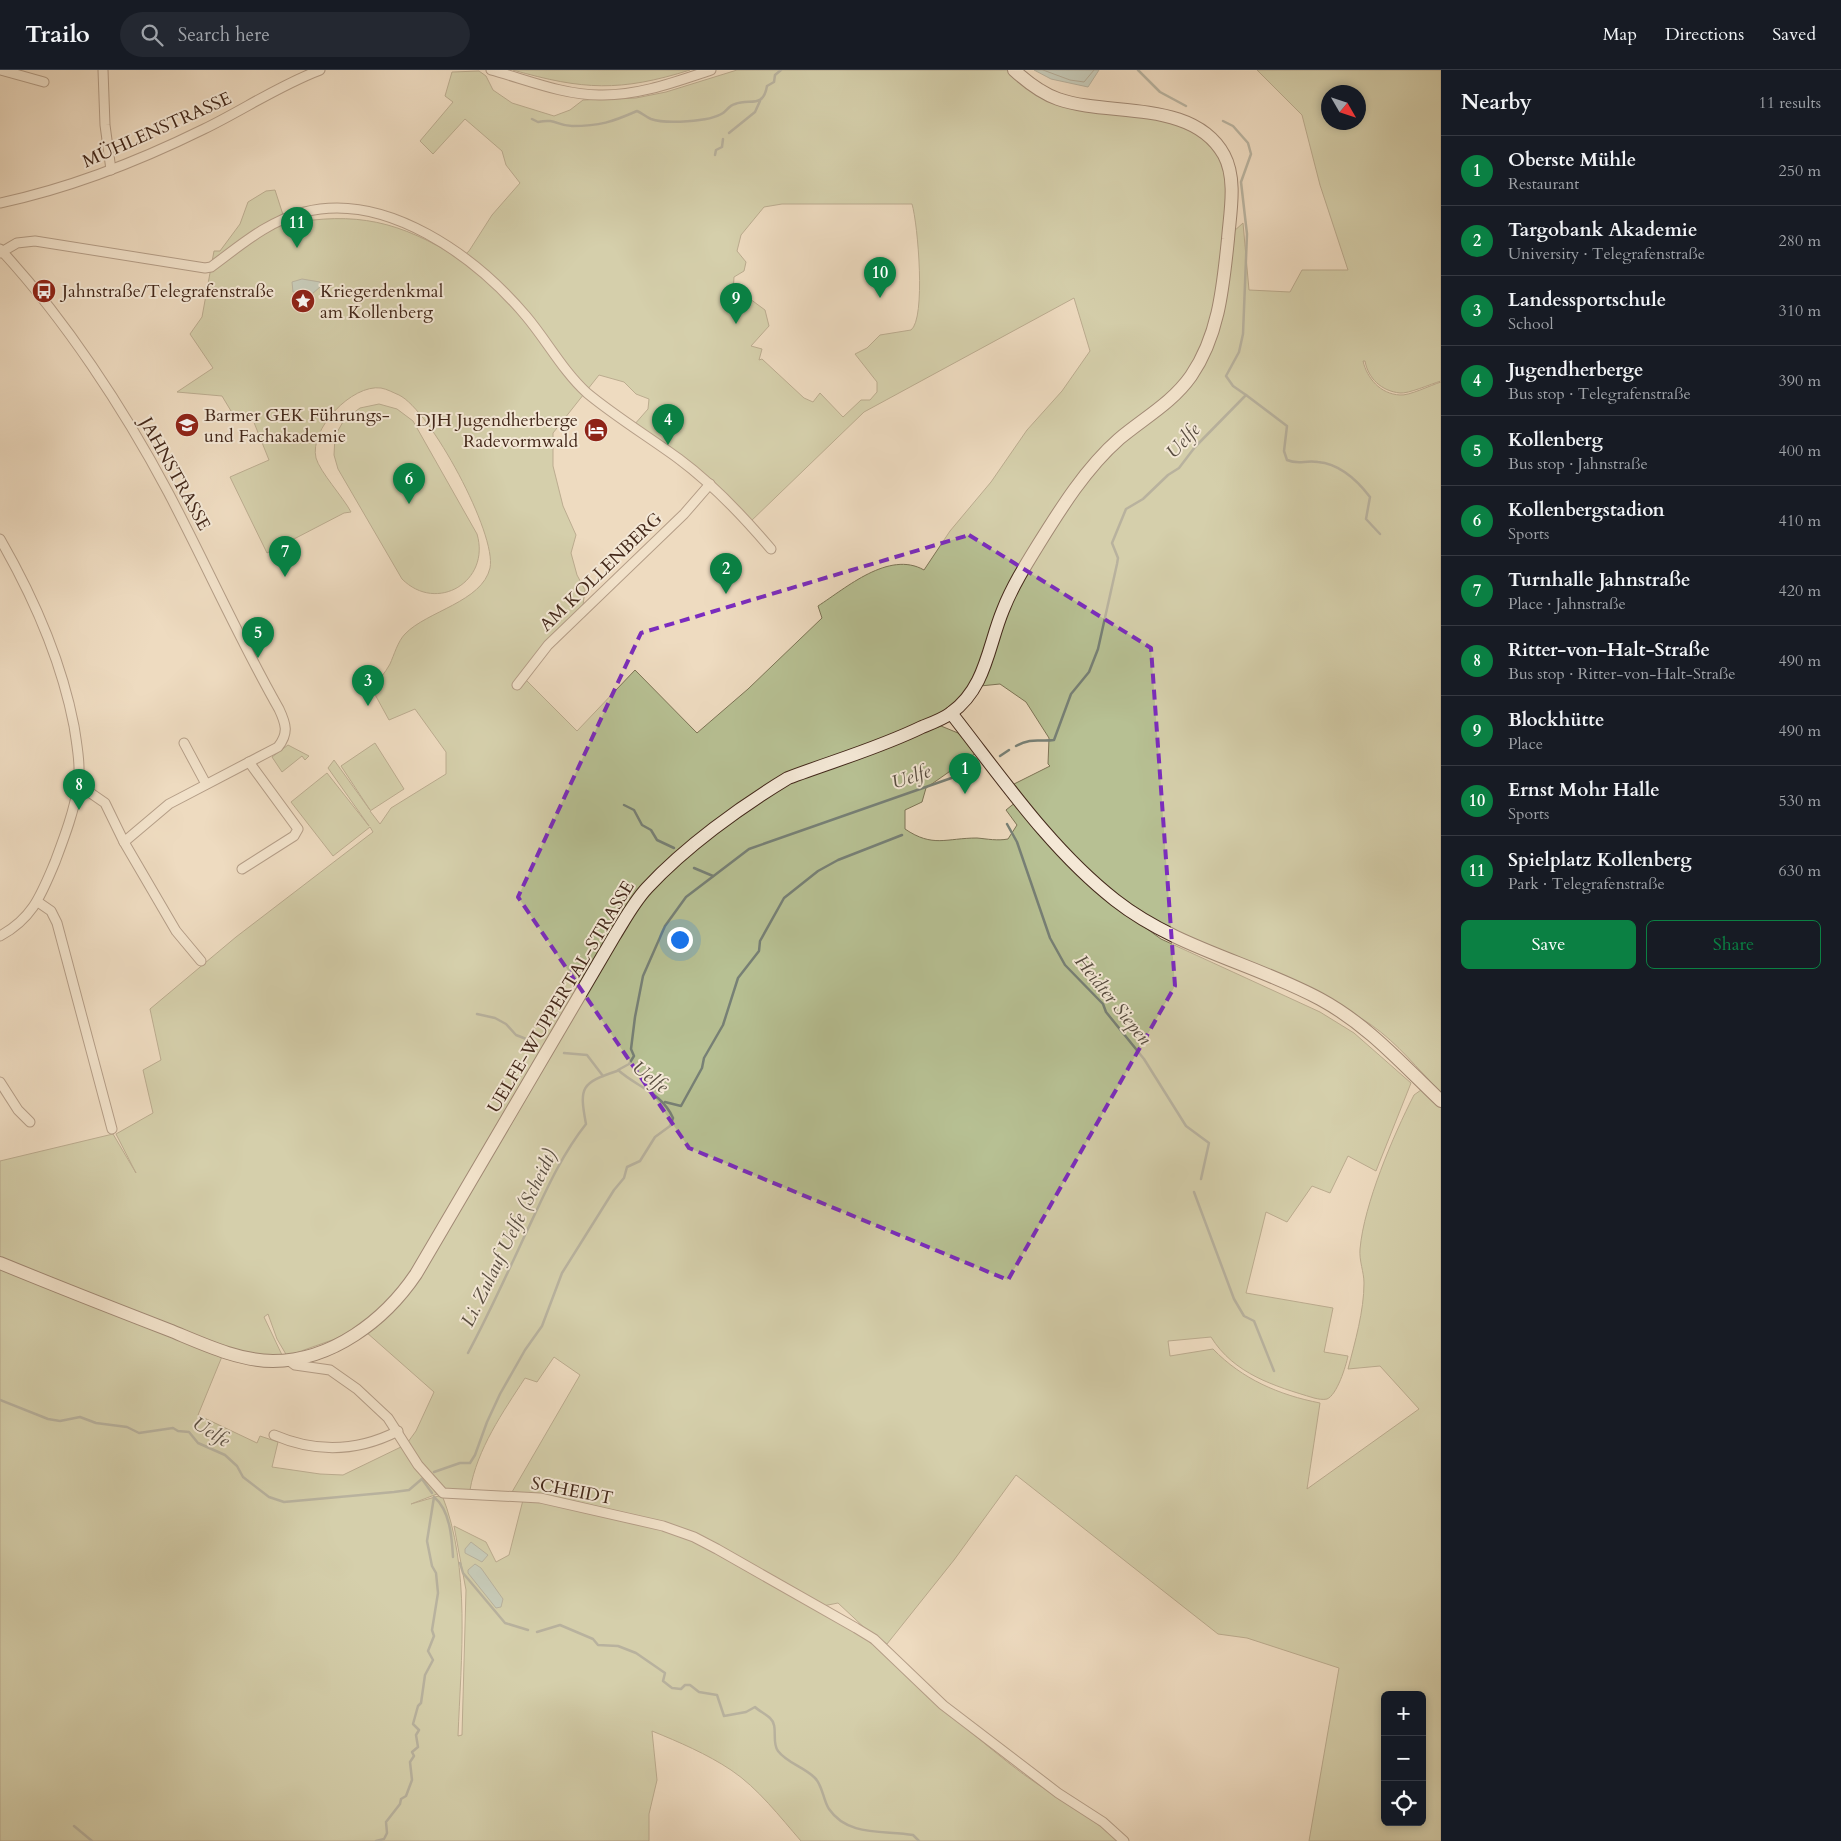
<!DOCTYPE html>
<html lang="en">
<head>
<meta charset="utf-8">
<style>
  body { margin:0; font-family:Cardo,serif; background:#242831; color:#f1f3f6 }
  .controls { position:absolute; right:15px; bottom:15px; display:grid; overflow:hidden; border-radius:8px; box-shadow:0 2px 8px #0003 }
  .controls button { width:45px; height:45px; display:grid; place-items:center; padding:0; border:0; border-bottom:1px solid #363941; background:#171b24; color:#f1f3f6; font:25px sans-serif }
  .compass { position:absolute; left:1321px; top:15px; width:45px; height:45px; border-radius:50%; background:#171b24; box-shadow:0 2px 8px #0003; rotate:129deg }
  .you { position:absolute; left:679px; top:869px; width:18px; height:18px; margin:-12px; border:4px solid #fff; border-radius:50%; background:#1a73e8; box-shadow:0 0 0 8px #1a73e833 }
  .badge { display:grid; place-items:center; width:32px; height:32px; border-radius:50%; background:#0b8043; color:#fff; font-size:16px; font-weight:700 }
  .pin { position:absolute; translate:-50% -41px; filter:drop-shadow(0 1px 2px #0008) }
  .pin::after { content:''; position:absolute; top:26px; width:18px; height:15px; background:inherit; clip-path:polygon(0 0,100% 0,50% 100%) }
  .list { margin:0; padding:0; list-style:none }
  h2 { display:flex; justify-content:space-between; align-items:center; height:65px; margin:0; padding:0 20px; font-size:21px }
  h2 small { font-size:16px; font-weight:400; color:#9ea1a6 }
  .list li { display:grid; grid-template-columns:32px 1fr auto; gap:15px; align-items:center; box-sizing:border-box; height:70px; padding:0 20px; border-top:1px solid #363941 }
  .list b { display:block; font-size:19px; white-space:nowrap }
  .list p { margin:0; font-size:16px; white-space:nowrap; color:#9ea1a6 }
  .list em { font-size:16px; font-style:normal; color:#9ea1a6 }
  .actions { display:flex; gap:10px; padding:15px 20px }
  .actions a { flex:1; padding:11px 0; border:1px solid #0b8043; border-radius:8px; text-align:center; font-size:18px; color:#0b8043 }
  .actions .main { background:#0b8043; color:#fff }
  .icon { flex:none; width:28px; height:28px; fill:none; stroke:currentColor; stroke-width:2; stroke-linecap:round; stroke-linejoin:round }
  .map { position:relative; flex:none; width:1441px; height:1771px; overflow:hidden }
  header { display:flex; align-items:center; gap:30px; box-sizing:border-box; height:70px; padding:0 25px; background:#171b24; border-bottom:1px solid #363941 }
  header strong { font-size:24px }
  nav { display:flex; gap:28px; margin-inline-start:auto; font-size:18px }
  .search { width:350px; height:45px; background:#242831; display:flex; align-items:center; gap:12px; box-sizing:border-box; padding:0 18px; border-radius:28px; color:#9ea1a6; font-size:19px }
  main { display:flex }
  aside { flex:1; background:#171b24 }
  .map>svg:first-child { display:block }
  .green { fill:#b7c093; stroke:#7d7456; fill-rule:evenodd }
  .water { fill:#99bbb3; stroke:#778076 }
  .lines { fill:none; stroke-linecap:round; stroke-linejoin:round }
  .shore { stroke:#6e7266; stroke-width:1 }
  .stream { stroke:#778076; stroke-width:2.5 }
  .street-casing { stroke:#6e5544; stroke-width:11 }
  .secondary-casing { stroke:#43281a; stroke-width:14 }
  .street { stroke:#f4e8d6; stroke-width:9 }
  .secondary { stroke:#f4e8d6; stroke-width:12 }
  .marked { fill:none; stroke:#7b2cbf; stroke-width:4; stroke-dasharray:10 6; stroke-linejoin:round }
  .labels { text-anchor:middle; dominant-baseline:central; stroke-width:4; stroke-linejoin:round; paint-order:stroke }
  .street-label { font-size:18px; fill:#43281a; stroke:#f4e8d6 }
  .poi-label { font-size:18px; fill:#43281a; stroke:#f4e8d6; text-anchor:start }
  .water-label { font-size:19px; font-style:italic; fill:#584d40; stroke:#f4e8d6 }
</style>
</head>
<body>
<header>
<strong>Trailo</strong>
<div class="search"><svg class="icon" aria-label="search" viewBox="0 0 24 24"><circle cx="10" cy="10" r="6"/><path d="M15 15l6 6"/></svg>Search here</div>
<nav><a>Map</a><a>Directions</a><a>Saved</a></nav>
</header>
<main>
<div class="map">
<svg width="1441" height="1771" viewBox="0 0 1441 1771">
  <rect width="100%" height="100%" fill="#eedbc0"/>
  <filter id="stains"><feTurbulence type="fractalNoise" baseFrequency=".004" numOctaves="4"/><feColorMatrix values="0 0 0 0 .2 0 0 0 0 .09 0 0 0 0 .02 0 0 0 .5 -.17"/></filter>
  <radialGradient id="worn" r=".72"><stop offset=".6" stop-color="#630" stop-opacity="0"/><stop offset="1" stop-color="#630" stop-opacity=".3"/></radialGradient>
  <g class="green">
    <path d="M513 0H690C620 22 583 20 513 0Z"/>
    <path d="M737 0H1007L1038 23 1171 52 1190 58 1214 76 1226 102 1225 168 1213 249 1185 310 1132 355 1050 449 965 623 942 644 787 706 643 820 402 1215 361 1256 335 1269 287 1286 277 1269 268 1244 264 1247 282 1285C243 1290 181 1260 143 1245 95 1226 48 1207 0 1189V1091L113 1064 136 1103 116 1064 153 1043 143 1000 161 990 150 939 236 867 373 762 370 757 333 786 291 732 327 703 369 756 328 698 334 690 370 740 341 696 375 673 404 719 370 741 380 754 391 738 446 704V682L415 639 389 650 372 619C378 611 385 603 390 594 394 585 398 571 405 564 427 541 482 532 490 498 497 464 430 340 399 325 394 323 387 319 381 318 352 314 309 359 316 388 320 402 343 427 351 442L344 443 267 483 230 407 269 390 251 345 237 351 222 326 177 322 213 298 190 264 202 247 214 181H220L240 154 248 132 266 121 275 120 286 154C357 141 399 151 460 189L469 181 492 145 520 113 506 95 502 81 465 49 433 84 420 71 453 32 445 26 452 2 479 1 486 6 493 20 512 33 554 46 570 40 583 30 636 28 666 22ZM782 134H912C918 154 926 249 911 260L880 265 867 278 855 284 877 312V322L870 330H861L843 347 820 323 813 332 804 328 762 289 759 290 762 279 751 276 769 256 765 240 746 226 733 223 734 207 744 201 746 192 737 181 741 165 764 137ZM1074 228 1090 281 1062 321 1027 360 991 412 950 461 924 500C889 480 846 518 818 536L822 548 748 619 697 663 635 600 577 661 523 607 582 543 585 520 577 505 571 483 576 465 563 436 553 396V363L599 305 624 312 636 324 649 329 648 339 634 355 749 453 864 342Z"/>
    <path d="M1257 0H1441V311C1431 314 1408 324 1400 323 1381 321 1368 308 1365 291H1363C1367 308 1380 324 1400 325 1409 326 1431 315 1441 312V1022C1416 998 1400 975 1370 954 1307 911 1231 893 1165 856 1104 824 1055 769 1014 714L1050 696 1048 694 1049 668 1026 632 1000 614 980 616 1010 533 1066 438 1100 394 1195 306 1233 162 1243 153 1249 220 1290 222 1302 200H1348L1320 115 1302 45ZM1328 22H1358V52H1328Z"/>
    <path d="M379 334 397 339 413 351 477 464C491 511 437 544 402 509L338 399 334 385 335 366 344 350 360 338Z"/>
    <path d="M941 656 958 663 976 683 926 718 922 732 905 740V759C933 778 946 768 977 768 988 769 997 771 1008 769L1017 755 1006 740 1016 732 1114 835 1161 869 1320 942 1354 963 1411 1013 1376 1101 1348 1086 1330 1123 1312 1116 1287 1152 1266 1142 1246 1223 1333 1238 1324 1282 1348 1286C1346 1296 1337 1325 1327 1329 1323 1330 1318 1329 1314 1328 1274 1316 1234 1304 1211 1267L1168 1271 1170 1286 1213 1279C1242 1309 1279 1325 1320 1333L1307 1419 1419 1339 1380 1296 1348 1299C1355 1272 1364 1241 1364 1213 1364 1202 1359 1191 1360 1179 1364 1134 1393 1066 1414 1025L1421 1020 1441 1038V1771H1309L1339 1598 1247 1568 1218 1564 1016 1405 954 1490 887 1574 869 1562 838 1533 823 1536 687 1460 655 1450 553 1426 512 1422 580 1305 554 1287 537 1312 525 1308C503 1342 477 1379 470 1420 463 1420 453 1422 446 1419 432 1414 415 1384 408 1372L416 1361 434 1322 366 1262 389 1243 628 849 676 793 790 711ZM1385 1625H1422V1752H1385Z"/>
    <path d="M288 675 309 686 305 690 302 686 282 702 272 687Z"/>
    <path d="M0 1196 223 1284 198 1345 257 1373 260 1366 278 1372 272 1397 320 1404 343 1405 403 1376 437 1424 411 1434 442 1425C471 1498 461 1588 458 1666L462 1665 466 1520 454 1456 486 1472 496 1492 509 1485 523 1430 550 1434 662 1460 693 1471 856 1562C882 1580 904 1603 928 1625 954 1648 982 1672 1010 1694 1045 1722 1084 1741 1119 1771H801C780 1747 758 1718 731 1700 707 1684 679 1672 652 1661L657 1710 649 1744V1771H0Z"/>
  </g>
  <g class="water">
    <path d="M1034 0H1099L1088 17 1051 9Z"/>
    <path d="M302 209 320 212V217L312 224 293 222 292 212Z"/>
    <path d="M471 1472 488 1485 482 1492 465 1483V1479Z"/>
    <path d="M475 1494 481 1498 503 1529 501 1537 496 1538 468 1503V1500Z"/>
  </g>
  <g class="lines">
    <path class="shore" d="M1043 0 1070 10 1084 12 1094 0"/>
    <g class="stream">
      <path d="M1138 0 1160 22 1186 36"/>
      <path d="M532 49 538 52C557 48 556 56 572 56 600 56 612 52 637 41 642 43 646 47 651 49 665 54 710 52 723 43 727 40 730 35 735 34 750 28 763 39 767 16L774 12 775 5 781 0"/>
      <path d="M729 63 755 42 760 31"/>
      <path d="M715 85 716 80 722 77 723 69"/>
      <path d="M1246 325 1287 356 1284 381 1287 390C1298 395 1305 390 1318 392 1340 394 1357 410 1370 427L1366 449 1380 464"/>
      <path d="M1016 676C1032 667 1039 672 1054 670L1071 624 1089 602 1098 579 1117 494 1118 488 1112 473 1126 439 1143 429 1168 405 1179 398 1195 377 1246 325 1233 316 1226 306 1239 282 1243 264 1247 164 1241 112 1251 84 1248 73 1233 56 1223 51"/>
      <path d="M1000 686 1009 680"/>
      <path d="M624 735 634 740 642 755 651 760 657 770 674 778"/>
      <path d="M1007 754 1017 772 1050 868 1065 895 1103 934 1106 942 1144 989 1186 1056 1209 1073 1201 1109"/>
      <path d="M694 798 713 806"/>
      <path d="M477 944 495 948 506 954 516 965 534 972"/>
      <path d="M564 983 587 985 603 1006"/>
      <path d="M665 1032 681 1036 702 998 704 988 723 955 738 908 759 881 760 871 784 828 818 801 838 790 902 765"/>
      <path d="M1194 1122 1234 1229 1244 1246 1254 1251 1274 1301"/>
      <path d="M468 1283C489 1244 507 1204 526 1163 544 1125 560 1087 586 1054 579 1017 581 1013 617 1001"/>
      <path d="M0 1330 48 1349 60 1351 80 1347 96 1353 127 1357 139 1363 173 1358 178 1361 189 1362 198 1373 225 1385 237 1396 243 1407 269 1427 284 1432 394 1422 409 1420 423 1408"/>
      <path d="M434 1402 460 1393H470L475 1385 487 1352 500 1324 525 1280 542 1256 562 1203 614 1120 624 1108 627 1097 640 1091 655 1067 670 1056 673 1048C662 1023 637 1017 618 1000L629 994 634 986 631 979 635 947 643 906 665 856 686 827 749 779 980 698"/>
      <path d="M422 1409 432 1423"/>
      <path d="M434 1427C450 1440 452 1468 453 1487"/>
      <path d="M460 1493 463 1503 505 1553 528 1560"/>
      <path d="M537 1562 560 1555 593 1569 598 1575 618 1576 636 1583 665 1603 663 1611 672 1618 681 1619 685 1615H690L699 1622 717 1625 724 1646 746 1642 755 1637C759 1641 766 1644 770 1648 779 1656 771 1672 778 1681 787 1693 804 1697 815 1708 823 1716 823 1730 829 1739 848 1767 884 1760 913 1765L919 1771"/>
      <path d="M74 1756 92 1771"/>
      <path d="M376 1771 384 1769 387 1763 386 1752 400 1734 401 1729 406 1726 412 1710 410 1692 414 1686 412 1682 418 1677 416 1665 419 1660 413 1654 418 1636 421 1633 425 1605 433 1590 428 1581 434 1566 432 1560 438 1523 436 1503 432 1496 427 1471 434 1427"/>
    </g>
    <g class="street-casing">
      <g id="street">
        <path d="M1 0 44 12"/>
        <path d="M103 0 105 55 111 100"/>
        <path d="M491 0C525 9 563 25 599 25 638 26 675 12 711 0"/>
        <path d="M0 133C71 118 139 91 204 59 243 40 280 15 320 0"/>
        <path d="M0 179C64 248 124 339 168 422 206 494 239 569 279 639 286 654 289 663 278 677L169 734 124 772 105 733 79 715"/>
        <path d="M0 183 17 173 35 171 205 198 211 197C241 175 268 151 304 142 387 121 476 187 526 246 547 271 563 301 587 323 616 347 649 367 679 389 714 415 743 446 771 479"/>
        <path d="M0 469C34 528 61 589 74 656 77 675 81 697 78 716 74 742 64 768 55 792 41 825 33 848 0 866"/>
        <path d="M517 615 548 575 684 444 710 414"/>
        <path d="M184 673 206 714"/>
        <path d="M124 772 176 861 201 891"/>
        <path d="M242 799 294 766 298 759 249 692"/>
        <path d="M38 832 51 841 57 853 112 1059"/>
        <path d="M0 1012 18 1040 30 1052"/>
        <path d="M288 1290 295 1295 330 1300 357 1319 388 1348 418 1395 443 1423 540 1428 663 1456 694 1467 717 1479 856 1558 874 1569 943 1635 1058 1723 1103 1752 1124 1771"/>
        <path d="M274 1365C316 1383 357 1382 398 1361"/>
      </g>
    </g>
    <g class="secondary-casing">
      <g id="secondary">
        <path d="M951 643C1002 708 1050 779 1115 830 1176 878 1253 893 1320 929 1368 955 1402 994 1441 1031"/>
        <path d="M0 1193C56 1216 112 1238 169 1260 201 1273 238 1291 273 1291 332 1291 385 1250 416 1204L615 865C625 849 634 832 647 818 685 777 740 737 788 708 833 691 879 678 922 657 932 653 943 649 951 643 986 618 988 576 1003 540 1012 517 1025 496 1038 475 1061 438 1086 398 1119 369 1144 348 1172 333 1191 306 1219 265 1223 217 1228 169 1230 143 1237 109 1224 85 1193 29 1110 47 1058 29 1041 23 1027 12 1014 0"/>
      </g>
    </g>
    <use href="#street" class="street"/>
    <use href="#secondary" class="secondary"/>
  </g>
  <path d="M0 0H1441V1771H0ZM969 465 1151 578 1175 916 1008 1210 689 1078 518 827 641 563Z" fill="#eedbc0" fill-opacity=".55" fill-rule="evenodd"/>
  <path class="marked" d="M969 465 1151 578 1175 916 1008 1210 689 1078 518 827 641 563Z"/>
  <defs>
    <g id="bus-disc" transform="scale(1.25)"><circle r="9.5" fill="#8f2418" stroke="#f4e8d6"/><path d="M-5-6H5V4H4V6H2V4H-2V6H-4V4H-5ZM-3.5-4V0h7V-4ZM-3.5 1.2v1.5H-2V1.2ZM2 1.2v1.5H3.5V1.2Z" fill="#fff"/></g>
    <g id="sight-disc" transform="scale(1.25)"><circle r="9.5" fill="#8f2418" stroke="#f4e8d6"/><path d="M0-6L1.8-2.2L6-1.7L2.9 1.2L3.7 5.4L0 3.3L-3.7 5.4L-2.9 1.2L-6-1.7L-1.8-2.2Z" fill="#fff"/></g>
    <g id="university-disc" transform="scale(1.25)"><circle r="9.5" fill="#8f2418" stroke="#f4e8d6"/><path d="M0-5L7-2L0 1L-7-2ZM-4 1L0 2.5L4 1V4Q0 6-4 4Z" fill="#fff"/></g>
    <g id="hotel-disc" transform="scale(1.25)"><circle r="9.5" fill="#8f2418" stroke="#f4e8d6"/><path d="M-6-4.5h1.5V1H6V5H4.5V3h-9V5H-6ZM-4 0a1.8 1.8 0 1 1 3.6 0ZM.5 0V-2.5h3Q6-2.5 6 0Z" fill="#fff"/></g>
  </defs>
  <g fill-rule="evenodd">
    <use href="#bus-disc" x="44" y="221"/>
    <use href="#sight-disc" x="303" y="231"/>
    <use href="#university-disc" x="187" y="355"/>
    <use href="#hotel-disc" x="596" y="360"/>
  </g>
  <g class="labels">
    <g class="street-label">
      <text transform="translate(157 60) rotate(-24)">MÜHLENSTRASSE</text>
      <text transform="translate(175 404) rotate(61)">JAHNSTRASSE</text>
      <text transform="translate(601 502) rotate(-44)">AM KOLLENBERG</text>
      <text transform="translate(561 927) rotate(-59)">UELFE-WUPPERTAL-STRASSE</text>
      <text transform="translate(572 1421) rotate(11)">SCHEIDT</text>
    </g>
    <g class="poi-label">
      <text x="62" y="221">Jahnstraße/Telegrafenstraße</text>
      <text x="320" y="221">Kriegerdenkmal<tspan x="320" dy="21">am Kollenberg</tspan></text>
      <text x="204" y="345">Barmer GEK Führungs-<tspan x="204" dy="21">und Fachakademie</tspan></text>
      <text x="578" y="350" text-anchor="end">DJH Jugendherberge<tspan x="578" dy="21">Radevormwald</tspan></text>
    </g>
    <g class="water-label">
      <text transform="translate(1183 371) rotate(-48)">Uelfe</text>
      <text transform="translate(911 707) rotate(-19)">Uelfe</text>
      <text transform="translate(1113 930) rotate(51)">Heidter Siepen</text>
      <text transform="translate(650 1007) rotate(37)">Uelfe</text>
      <text transform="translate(509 1168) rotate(-64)">Li. Zulauf Uelfe (Scheidt)</text>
      <text transform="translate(211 1362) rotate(31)">Uelfe</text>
    </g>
  </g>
  <rect width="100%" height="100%" filter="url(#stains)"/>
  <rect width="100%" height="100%" fill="url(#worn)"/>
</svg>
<div class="controls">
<button>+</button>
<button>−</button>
<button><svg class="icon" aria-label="locate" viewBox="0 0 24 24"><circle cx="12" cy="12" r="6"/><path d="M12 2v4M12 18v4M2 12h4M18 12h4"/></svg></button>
</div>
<svg class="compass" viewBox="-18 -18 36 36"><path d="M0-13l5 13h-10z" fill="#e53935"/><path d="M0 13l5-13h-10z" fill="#9ea1a6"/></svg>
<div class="you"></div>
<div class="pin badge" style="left:965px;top:724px">1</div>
<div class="pin badge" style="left:726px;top:524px">2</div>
<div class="pin badge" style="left:368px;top:636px">3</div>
<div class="pin badge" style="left:668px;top:375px">4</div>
<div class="pin badge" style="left:258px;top:588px">5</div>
<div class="pin badge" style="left:409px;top:434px">6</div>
<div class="pin badge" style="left:285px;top:507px">7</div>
<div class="pin badge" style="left:79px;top:740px">8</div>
<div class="pin badge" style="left:736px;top:254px">9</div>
<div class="pin badge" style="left:880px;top:228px">10</div>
<div class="pin badge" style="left:297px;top:178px">11</div>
</div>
<aside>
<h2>Nearby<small>11 results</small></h2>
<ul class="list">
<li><span class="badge">1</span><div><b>Oberste Mühle</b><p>Restaurant</p></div><em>250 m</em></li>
<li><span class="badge">2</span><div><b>Targobank Akademie</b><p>University · Telegrafenstraße</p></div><em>280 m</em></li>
<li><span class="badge">3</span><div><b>Landessportschule</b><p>School</p></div><em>310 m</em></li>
<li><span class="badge">4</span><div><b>Jugendherberge</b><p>Bus stop · Telegrafenstraße</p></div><em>390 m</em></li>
<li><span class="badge">5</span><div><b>Kollenberg</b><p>Bus stop · Jahnstraße</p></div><em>400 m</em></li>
<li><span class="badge">6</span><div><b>Kollenbergstadion</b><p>Sports</p></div><em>410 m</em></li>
<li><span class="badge">7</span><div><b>Turnhalle Jahnstraße</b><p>Place · Jahnstraße</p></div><em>420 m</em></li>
<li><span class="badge">8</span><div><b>Ritter-von-Halt-Straße</b><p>Bus stop · Ritter-von-Halt-Straße</p></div><em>490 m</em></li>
<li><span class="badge">9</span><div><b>Blockhütte</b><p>Place</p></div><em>490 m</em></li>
<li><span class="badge">10</span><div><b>Ernst Mohr Halle</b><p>Sports</p></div><em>530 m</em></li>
<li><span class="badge">11</span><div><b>Spielplatz Kollenberg</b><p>Park · Telegrafenstraße</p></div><em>630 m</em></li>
</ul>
<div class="actions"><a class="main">Save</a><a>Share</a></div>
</aside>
</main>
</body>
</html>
